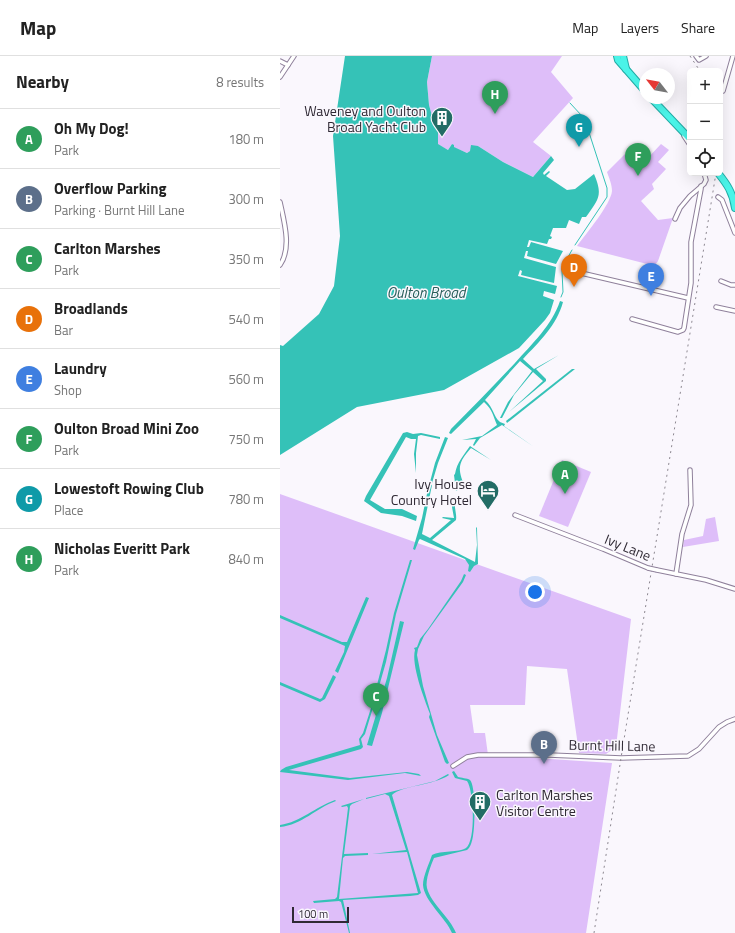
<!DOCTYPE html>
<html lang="en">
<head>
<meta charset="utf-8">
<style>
  body { margin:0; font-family:"Titillium Web",sans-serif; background:#f6f6f6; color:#222 }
  .controls { position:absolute; right:12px; top:12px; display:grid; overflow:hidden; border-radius:6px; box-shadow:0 4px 16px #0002 }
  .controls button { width:36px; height:36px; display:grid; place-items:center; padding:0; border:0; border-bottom:1px solid #e0e0e0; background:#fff; color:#222; font:20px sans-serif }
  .compass { position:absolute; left:359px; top:12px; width:36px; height:36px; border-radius:50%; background:#fff; box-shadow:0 4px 16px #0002; rotate:301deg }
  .scale { position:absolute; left:12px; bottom:10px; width:57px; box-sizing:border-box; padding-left:4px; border:2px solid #302a35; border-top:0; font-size:11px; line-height:14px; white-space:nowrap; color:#302a35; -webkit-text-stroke:3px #faf7fd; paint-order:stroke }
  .you { position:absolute; left:255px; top:536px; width:14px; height:14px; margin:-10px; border:3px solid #fff; border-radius:50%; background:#1a73e8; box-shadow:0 0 0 6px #1a73e833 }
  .badge { display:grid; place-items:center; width:26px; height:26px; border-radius:50%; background:#0f766e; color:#fff; font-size:13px; font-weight:700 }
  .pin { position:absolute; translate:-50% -33px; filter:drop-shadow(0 1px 2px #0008) }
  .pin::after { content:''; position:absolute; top:21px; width:14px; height:12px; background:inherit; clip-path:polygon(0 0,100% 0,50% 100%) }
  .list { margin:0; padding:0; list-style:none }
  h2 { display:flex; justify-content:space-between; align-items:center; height:52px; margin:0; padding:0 16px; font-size:17px }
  h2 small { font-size:13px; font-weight:400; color:#767676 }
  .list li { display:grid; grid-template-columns:26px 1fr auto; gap:12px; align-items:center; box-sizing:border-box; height:60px; padding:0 16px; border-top:1px solid #e0e0e0 }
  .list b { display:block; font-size:15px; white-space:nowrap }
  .list p { margin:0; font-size:13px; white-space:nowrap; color:#767676 }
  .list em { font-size:13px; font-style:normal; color:#767676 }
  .icon { flex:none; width:22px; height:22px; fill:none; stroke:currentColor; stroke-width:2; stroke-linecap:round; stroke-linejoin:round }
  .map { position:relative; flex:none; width:455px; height:877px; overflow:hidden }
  header { display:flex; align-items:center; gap:24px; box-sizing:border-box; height:56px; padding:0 20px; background:#fff; border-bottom:1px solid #e0e0e0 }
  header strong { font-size:19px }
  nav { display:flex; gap:22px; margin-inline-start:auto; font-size:14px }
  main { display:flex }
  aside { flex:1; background:#fff }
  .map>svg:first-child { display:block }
  .green { fill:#debef9 }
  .water { fill:#35c2b7 }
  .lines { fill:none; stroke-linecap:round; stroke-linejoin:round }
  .stream { stroke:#35c2b7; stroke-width:1 }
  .minor-casing { stroke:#8f809b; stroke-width:5.5 }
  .trunk-casing { stroke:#23aca6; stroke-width:8 }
  .minor { stroke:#fff; stroke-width:3.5 }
  .trunk { stroke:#4af4e8; stroke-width:6 }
  .rail { stroke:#8d8891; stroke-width:1; stroke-dasharray:2 4; stroke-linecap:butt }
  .minor-bridge-casing { stroke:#8f809b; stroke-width:5.5; stroke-linecap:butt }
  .minor-bridge { stroke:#fff; stroke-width:3.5 }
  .labels { text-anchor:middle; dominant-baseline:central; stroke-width:3; stroke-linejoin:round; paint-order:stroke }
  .poi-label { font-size:14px; fill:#302a35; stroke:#faf7fd; text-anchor:end }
  .street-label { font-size:14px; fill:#302a35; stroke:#faf7fd }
  .water-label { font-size:15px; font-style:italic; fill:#285f5a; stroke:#faf7fd }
</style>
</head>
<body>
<header>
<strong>Map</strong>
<nav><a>Map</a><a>Layers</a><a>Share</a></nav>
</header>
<main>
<aside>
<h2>Nearby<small>8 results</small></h2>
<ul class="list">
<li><span class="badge" style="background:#2e9e5b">A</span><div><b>Oh My Dog!</b><p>Park</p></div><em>180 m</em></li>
<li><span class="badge" style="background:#5c6f8a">B</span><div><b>Overflow Parking</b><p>Parking · Burnt Hill Lane</p></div><em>300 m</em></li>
<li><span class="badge" style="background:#2e9e5b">C</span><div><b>Carlton Marshes</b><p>Park</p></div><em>350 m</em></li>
<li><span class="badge" style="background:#e8710a">D</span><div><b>Broadlands</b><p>Bar</p></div><em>540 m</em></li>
<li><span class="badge" style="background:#3f7fe0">E</span><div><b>Laundry</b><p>Shop</p></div><em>560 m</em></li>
<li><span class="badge" style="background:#2e9e5b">F</span><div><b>Oulton Broad Mini Zoo</b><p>Park</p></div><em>750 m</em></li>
<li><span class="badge" style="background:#0f9aa8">G</span><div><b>Lowestoft Rowing Club</b><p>Place</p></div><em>780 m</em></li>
<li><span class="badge" style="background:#2e9e5b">H</span><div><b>Nicholas Everitt Park</b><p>Park</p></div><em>840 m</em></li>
</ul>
</aside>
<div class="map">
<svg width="455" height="877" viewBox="0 0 455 877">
  <rect width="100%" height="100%" fill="#faf7fd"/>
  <g class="green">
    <path d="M152 0H282L271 16 293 42 253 86 271 100 253 121 223 106 198 90 187 97 173 91 172 88 168 94 157 88 158 74 154 68 149 49 147 26Z"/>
    <path d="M381 88 389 94 378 106 386 113 372 128 374 133 361 145 378 164 393 162 378 205 375 209H371L297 190C306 178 331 148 332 135 332 128 329 122 327 116L345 98 354 102 360 101 365 105Z"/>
    <path d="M282 404 311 416 288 471 259 460Z"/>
    <path d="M0 438 351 563 336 691 326 698 299 697 287 613 247 610 245 649H190L194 677H205L208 699 332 707 306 877H0Z"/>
    <path d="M435 461 439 485 403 491 404 484 423 480 426 463Z"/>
  </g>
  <g class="water">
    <path d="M65 0H152L147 26 149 49 154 67 158 74V88L168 94 172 88 174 89V91L187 97 190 95 191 89 198 90 223 106 253 121 271 100 274 104 263 117 264 119 269 115 270 116 266 120 287 134 295 133 314 118C323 139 319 143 306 161H302L299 168 289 164 286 172H273L270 180 272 181 271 183H269L267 188 249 184 247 191H249L251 186 283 195 276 208 247 200 248 195H246L244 202 276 211 274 227 241 219 242 215 240 214 238 220 277 230 275 238 264 235 263 240 274 244 270 257 265 264 239 292 164 334 77 351 0 399V289L3 290 39 258 54 230 60 180 53 80Z"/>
    <path d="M280 245 283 246C277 269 259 286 243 303L254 313 279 299 256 313 266 323V325L229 356 263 325 253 316 234 339 222 362H220L228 346 252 315 240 305 205 344C214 352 213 360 220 366L225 368 224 370 254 391 222 369 200 382 194 390 193 389 196 383 182 384 202 380 217 369C213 360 213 354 204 346L171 378 169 377 171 373C193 351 214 329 235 307 252 288 272 269 280 245Z"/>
    <path d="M292 313H295L227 367 226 365Z"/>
    <path d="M127 376 133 378 141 377 160 381V383L141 379 138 380 136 397V417L134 398 136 383H131L126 381 90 444 105 453H122L137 460 136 465 122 460 101 457 84 445 86 440 123 377Z"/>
    <path d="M165 381 168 382 158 407 152 427 150 426 155 407Z"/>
    <path d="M190 390 211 404 191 392C178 407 177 412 185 431L181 432 176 435 174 419 175 418C177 406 184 399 190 390Z"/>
    <path d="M149 428 152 429 142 478 150 482 171 464 162 462 163 461 174 462 172 451 173 447 175 446C174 452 177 458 176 464L152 484 195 506 197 489 196 471 197 472 198 508 194 510 190 516 188 515 189 509 185 503 140 483 139 484 135 494 133 493 142 462Z"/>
    <path d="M130 504H132L116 558 106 606 92 655 85 678 81 683 83 691 81 693 9 714 70 722 127 716 139 718 141 720 125 717 68 724 0 716 1 714 6 711 80 689 79 683 83 677 91 652 106 594 114 557Z"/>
    <path d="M184 518 186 519 183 526 144 580 138 593 137 599 143 630 157 679 169 707 167 708 165 706 149 661 150 658C144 642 131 609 135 594L134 592 137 591 140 583 148 573 181 525Z"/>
    <path d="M86 541 89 542 58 617 55 615 64 596 65 590 0 562V559L62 586H67Z"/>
    <path d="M120 565 124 566 102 657 92 690 87 689 107 622Z"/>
    <path d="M53 619 56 621 45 643 40 646 0 629V626L40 643 42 642Z"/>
    <path d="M174 715 178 721C181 722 187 722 190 724 196 730 195 772 193 780 192 785 191 791 187 794L154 802C151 809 145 824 147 832 151 848 170 861 176 877H172C166 862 144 845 143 829 143 820 149 808 152 799 161 794 179 797 186 792 196 785 194 735 187 725L175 722 172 716Z"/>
    <path d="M168 718 169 719C153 730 122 729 112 739L141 837 138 839 130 840 63 844 70 877H69L61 846 59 845 34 847 33 845 55 843 57 841 68 752 67 750 62 751 61 750 84 743 72 748 70 750 64 798 88 797V799L65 800 63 802 59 843 138 837 127 796 92 798 126 794 109 740 105 738 86 743V742L155 725Z"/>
    <path d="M55 744 56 745C36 752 22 769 0 771V769C21 766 35 751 55 744Z"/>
  </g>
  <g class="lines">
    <g class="stream">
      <path d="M290 47 302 60"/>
      <path d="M295 189 327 141V132L305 64"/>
      <path d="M283 210 292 194"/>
      <path d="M281 241 283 236 282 215"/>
    </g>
    <g class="minor-casing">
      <g id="minor">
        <path d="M416 0 419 4 426 0"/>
        <path d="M0 5 8 9"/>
        <path d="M0 21 14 0"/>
        <path d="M443 35 453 0"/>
        <path d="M404 80 410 89"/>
        <path d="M438 141 442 144 455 177"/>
        <path d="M0 146C4 165 12 192 0 209"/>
        <path d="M395 163 400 152 410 140 424 128 426 124 424 117"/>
        <path d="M284 213 408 242"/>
        <path d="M441 225 451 229H455"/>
        <path d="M436 251 455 255"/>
        <path d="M352 263 398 276 403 274 404 272 411 227V186L421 133V130"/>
        <path d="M235 459 323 493 368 512"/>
        <path d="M377 514 426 524 455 533"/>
        <path d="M396 518 402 478 411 449 410 414"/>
        <path d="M173 710 187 701 198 699H269L341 702 408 700 419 693 439 671 447 666 455 663"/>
      </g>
    </g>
    <g class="trunk-casing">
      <g id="trunk">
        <path d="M337 0 338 4 365 35"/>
        <path d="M343 0 346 13"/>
        <path d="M371 42 410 83"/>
        <path d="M438 117C447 128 453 137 455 152"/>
      </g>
    </g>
    <use href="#minor" class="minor"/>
    <use href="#trunk" class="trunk"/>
    <g class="rail">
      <path d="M410 0 420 15"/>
      <path d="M440 91V92"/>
      <path d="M314 877 341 702 436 117"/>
    </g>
    <g class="minor-bridge-casing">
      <path id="minor-bridge" d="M368 512 377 514"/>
    </g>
    <use href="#minor-bridge" class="minor-bridge"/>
  </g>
  <defs>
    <g id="building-pin" transform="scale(1.15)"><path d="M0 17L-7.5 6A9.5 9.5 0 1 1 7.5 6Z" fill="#226c65" stroke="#faf7fd"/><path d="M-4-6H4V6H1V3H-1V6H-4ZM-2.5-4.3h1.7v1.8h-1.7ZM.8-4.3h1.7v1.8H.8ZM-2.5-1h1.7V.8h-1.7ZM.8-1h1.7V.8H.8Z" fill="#fff"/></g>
    <g id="hotel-pin" transform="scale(1.15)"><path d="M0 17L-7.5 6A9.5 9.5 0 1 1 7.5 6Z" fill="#226c65" stroke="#faf7fd"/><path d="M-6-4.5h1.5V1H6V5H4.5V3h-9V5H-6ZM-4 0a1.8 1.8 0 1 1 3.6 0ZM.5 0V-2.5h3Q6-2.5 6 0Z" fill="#fff"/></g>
  </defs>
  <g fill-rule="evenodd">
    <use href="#building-pin" x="162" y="62"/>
    <use href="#hotel-pin" x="208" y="435"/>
    <use href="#building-pin" x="200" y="746"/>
  </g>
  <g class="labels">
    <g class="poi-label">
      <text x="146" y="54">Waveney and Oulton<tspan x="146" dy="16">Broad Yacht Club</tspan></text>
      <text x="192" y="427">Ivy House<tspan x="192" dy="16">Country Hotel</tspan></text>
      <text x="216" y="738" text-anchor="start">Carlton Marshes<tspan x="216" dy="16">Visitor Centre</tspan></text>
    </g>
    <g class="street-label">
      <text transform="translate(348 491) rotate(22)">Ivy Lane</text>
      <text transform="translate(332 689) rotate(1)">Burnt Hill Lane</text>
    </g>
    <g class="water-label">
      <text x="146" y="236">Oulton Broad</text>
    </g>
  </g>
</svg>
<div class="controls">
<button>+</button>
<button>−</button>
<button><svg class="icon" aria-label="locate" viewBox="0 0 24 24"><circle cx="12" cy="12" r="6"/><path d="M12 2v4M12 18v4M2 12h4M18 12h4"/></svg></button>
</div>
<svg class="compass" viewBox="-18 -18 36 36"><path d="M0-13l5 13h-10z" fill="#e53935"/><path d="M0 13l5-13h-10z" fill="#767676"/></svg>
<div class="scale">100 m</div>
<div class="you"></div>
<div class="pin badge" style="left:285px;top:438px;background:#2e9e5b">A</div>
<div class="pin badge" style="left:264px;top:708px;background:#5c6f8a">B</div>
<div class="pin badge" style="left:96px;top:660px;background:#2e9e5b">C</div>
<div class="pin badge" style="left:294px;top:231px;background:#e8710a">D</div>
<div class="pin badge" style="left:371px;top:240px;background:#3f7fe0">E</div>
<div class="pin badge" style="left:358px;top:120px;background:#2e9e5b">F</div>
<div class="pin badge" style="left:299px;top:91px;background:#0f9aa8">G</div>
<div class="pin badge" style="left:215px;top:58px;background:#2e9e5b">H</div>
</div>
</main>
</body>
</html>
